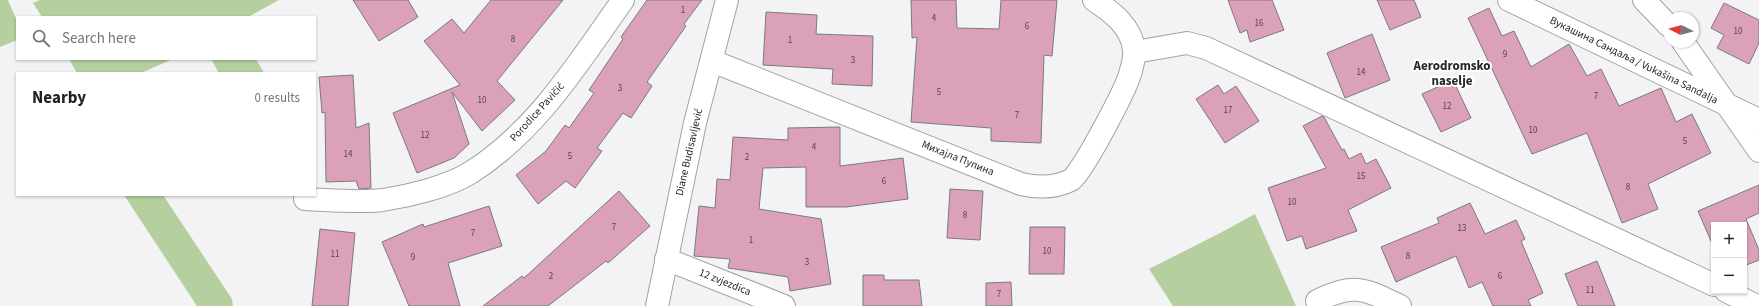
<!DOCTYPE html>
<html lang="en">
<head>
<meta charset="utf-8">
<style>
  body { margin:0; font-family:"Source Sans 3",sans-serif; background:#f6f6f6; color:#222 }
  .controls { position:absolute; right:12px; bottom:12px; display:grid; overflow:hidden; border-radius:0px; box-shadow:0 1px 3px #0004 }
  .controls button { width:36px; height:36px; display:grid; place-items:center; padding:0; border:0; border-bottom:1px solid #e0e0e0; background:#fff; color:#222; font:20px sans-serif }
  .compass { position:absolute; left:1663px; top:12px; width:36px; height:36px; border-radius:50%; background:#fff; box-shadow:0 1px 3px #0004; rotate:276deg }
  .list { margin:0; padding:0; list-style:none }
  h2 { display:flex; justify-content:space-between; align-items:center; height:52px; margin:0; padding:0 16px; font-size:17px }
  h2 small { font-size:13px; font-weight:400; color:#767676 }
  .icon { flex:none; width:22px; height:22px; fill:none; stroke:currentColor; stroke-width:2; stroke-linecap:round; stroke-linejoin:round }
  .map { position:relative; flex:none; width:1759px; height:306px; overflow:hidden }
  .search { position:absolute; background:#fff; box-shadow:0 1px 3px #0004; left:16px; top:16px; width:300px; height:44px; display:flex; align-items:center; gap:10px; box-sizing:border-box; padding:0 14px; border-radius:0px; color:#767676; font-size:15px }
  .panel { position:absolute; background:#fff; box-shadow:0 1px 3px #0004; left:16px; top:72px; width:300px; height:124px; border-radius:0px }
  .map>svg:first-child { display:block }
  .green { fill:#b5cf9e }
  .building { fill:#daa1b8; stroke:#7c7a7b }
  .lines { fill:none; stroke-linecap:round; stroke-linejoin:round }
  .street-casing { stroke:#a2a2a3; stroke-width:24 }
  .street { stroke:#fff; stroke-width:22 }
  .labels { text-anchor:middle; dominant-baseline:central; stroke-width:4; stroke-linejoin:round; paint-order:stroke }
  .number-label { font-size:9px; fill:#54464c }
  .street-label { font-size:11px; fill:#272728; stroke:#fff }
  .quarter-label { font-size:13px; font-weight:bold; fill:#272728; stroke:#fff }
</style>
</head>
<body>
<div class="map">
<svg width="1759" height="306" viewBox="0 0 1759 306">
  <rect width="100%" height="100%" fill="#f3f3f5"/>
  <g class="green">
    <path d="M0 0H8L17 21V40L0 47Z"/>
    <path d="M40 0H279L248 17H42L33 3Z"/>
    <path d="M69 59H173L141 73H77Z"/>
    <path d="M211 59H256L264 73H219Z"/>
    <path d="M124 195H163L232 299 233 306H197Z"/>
    <path d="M1255 214 1296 306H1173L1149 269 1222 232Z"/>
  </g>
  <g class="building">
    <path d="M353 0H408L418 17 379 41Z"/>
    <path d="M491 0H563L497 81 515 100 482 131 452 92 469 144 454 158 417 173 393 113 460 85 424 41 452 19 464 33Z"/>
    <path d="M647 0H702L684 24 686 26 647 82 652 86 631 118 623 113 597 148 602 151 575 188 566 181 538 204 516 175 546 151 565 125 569 128 594 93 589 90 623 39 621 37Z"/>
    <path d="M911 0H956L957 28 999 29 1001 0H1057L1052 56 1044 55 1041 143 991 141V128L911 122 917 37 912 38Z"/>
    <path d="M1228 0H1272L1284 30 1250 42 1247 30 1240 33Z"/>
    <path d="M1377 0H1414L1421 17 1390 30Z"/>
    <path d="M1724 3 1759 20V43L1749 64 1717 48 1724 35 1711 28Z"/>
    <path d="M1489 8 1502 36 1514 31 1531 67 1569 44 1587 76 1601 69 1619 106 1661 88 1676 122 1692 114 1711 153 1648 184 1658 209 1622 223 1587 133 1532 154 1468 18Z"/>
    <path d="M766 12 817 15 816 34 873 36 872 86 832 84 833 69 763 65Z"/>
    <path d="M1372 34 1390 80 1345 98 1327 53Z"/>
    <path d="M353 75 356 128 369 123 371 188 359 189 356 181 326 182 325 112 322 113 319 77Z"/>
    <path d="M1453 80 1471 118 1441 132 1422 94Z"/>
    <path d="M1218 85 1224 94 1236 86 1259 121 1225 143 1196 99Z"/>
    <path d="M1322 116 1324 117 1342 150 1344 149 1349 159 1361 153 1366 164 1376 159 1391 188 1348 210 1357 231 1306 249 1302 236 1287 241 1268 188 1326 168 1303 126Z"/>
    <path d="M840 127V166L903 158 908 199 846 207H806V167L763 168 759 209 821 219 831 284 790 291 788 277 728 268 730 259 694 256 699 206 715 208 717 179 730 180 733 137 788 140V128Z"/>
    <path d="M1759 185V213L1746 219 1759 250V260L1744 266V225H1714V248L1698 211Z"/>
    <path d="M950 189 983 191 980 240 947 238Z"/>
    <path d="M619 191 650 226 608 263 606 261 548 306H483L522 276 524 278Z"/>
    <path d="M1470 203 1485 234 1516 220 1525 239 1521 241 1543 293 1528 300 1531 306H1493L1482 282 1469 288 1456 256 1396 282 1381 247 1439 223 1437 218Z"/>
    <path d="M489 206 502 246 448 263 460 306H409L382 242 423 224 424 227Z"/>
    <path d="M1030 227H1065L1064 274H1029Z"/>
    <path d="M320 229 355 233 348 306H312Z"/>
    <path d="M1597 261 1615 306H1578L1565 274Z"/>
    <path d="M863 275H884V280H919L922 306H863Z"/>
    <path d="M1011 282 1012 306H986V283Z"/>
  </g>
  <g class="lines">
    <g class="street-casing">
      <g id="street">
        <path d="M1509 0 1759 120"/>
        <path d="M1644 0 1669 26"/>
        <path d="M1683 42 1759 151"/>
        <path d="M1135 52 1187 43 1206 48 1714 285"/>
        <path d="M712 61 1021 184C1038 188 1055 188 1071 180 1081 175 1126 89 1130 74 1132 67 1135 58 1134 50 1132 27 1112 12 1094 0"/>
        <path d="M305 199C331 200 357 203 383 200 409 196 447 187 470 173 537 131 578 63 623 0"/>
        <path d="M666 259 784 306"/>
        <path d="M1726 291 1757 306"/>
        <path d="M1317 301C1354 282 1365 289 1400 306"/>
        <path d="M657 306 695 123 727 0"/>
      </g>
    </g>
    <use href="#street" class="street"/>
  </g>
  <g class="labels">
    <g class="number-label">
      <text x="683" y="10">1</text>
      <text x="934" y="18">4</text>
      <text x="1259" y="23">16</text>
      <text x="1027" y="26">6</text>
      <text x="1738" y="31">10</text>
      <text x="513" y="39">8</text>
      <text x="790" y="40">1</text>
      <text x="1505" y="54">9</text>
      <text x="853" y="60">3</text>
      <text x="1361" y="72">14</text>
      <text x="620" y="88">3</text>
      <text x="939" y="92">5</text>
      <text x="1596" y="96">7</text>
      <text x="482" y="100">10</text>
      <text x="1447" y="106">12</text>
      <text x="1228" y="110">17</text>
      <text x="1017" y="115">7</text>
      <text x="1533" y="130">10</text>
      <text x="425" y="135">12</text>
      <text x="1685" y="141">5</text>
      <text x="814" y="147">4</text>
      <text x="348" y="154">14</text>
      <text x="570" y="156">5</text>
      <text x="747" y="157">2</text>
      <text x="1361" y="176">15</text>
      <text x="884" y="181">6</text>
      <text x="1628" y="187">8</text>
      <text x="1292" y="202">10</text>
      <text x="965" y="215">8</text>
      <text x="614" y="227">7</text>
      <text x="1462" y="228">13</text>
      <text x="473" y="233">7</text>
      <text x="751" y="240">1</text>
      <text x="1047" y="251">10</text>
      <text x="335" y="254">11</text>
      <text x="1408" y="256">8</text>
      <text x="413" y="257">9</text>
      <text x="807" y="262">3</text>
      <text x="551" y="276">2</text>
      <text x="1500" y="276">6</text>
      <text x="1590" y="290">11</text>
      <text x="999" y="294">7</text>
    </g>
    <g class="street-label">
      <text transform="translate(1634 60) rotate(26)">Вукашина Сандаља / Vukašina Sandalja</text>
      <text transform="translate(537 112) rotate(-48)">Porodice Pavičić</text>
      <text transform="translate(689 152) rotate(-77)">Diane Budisavljević</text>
      <text transform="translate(958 158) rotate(22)">Михајла Пупина</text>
      <text transform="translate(725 282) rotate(22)">12 zvjezdica</text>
    </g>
    <g class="quarter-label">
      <text x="1452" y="66">Aerodromsko<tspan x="1452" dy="15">naselje</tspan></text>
    </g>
  </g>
</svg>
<div class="controls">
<button>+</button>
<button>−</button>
</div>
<svg class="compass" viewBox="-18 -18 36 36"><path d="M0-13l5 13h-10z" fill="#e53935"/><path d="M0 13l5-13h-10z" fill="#767676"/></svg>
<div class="search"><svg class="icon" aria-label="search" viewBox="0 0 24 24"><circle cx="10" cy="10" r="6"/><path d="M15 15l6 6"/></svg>Search here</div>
<section class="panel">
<h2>Nearby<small>0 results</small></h2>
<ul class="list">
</ul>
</section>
</div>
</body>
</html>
